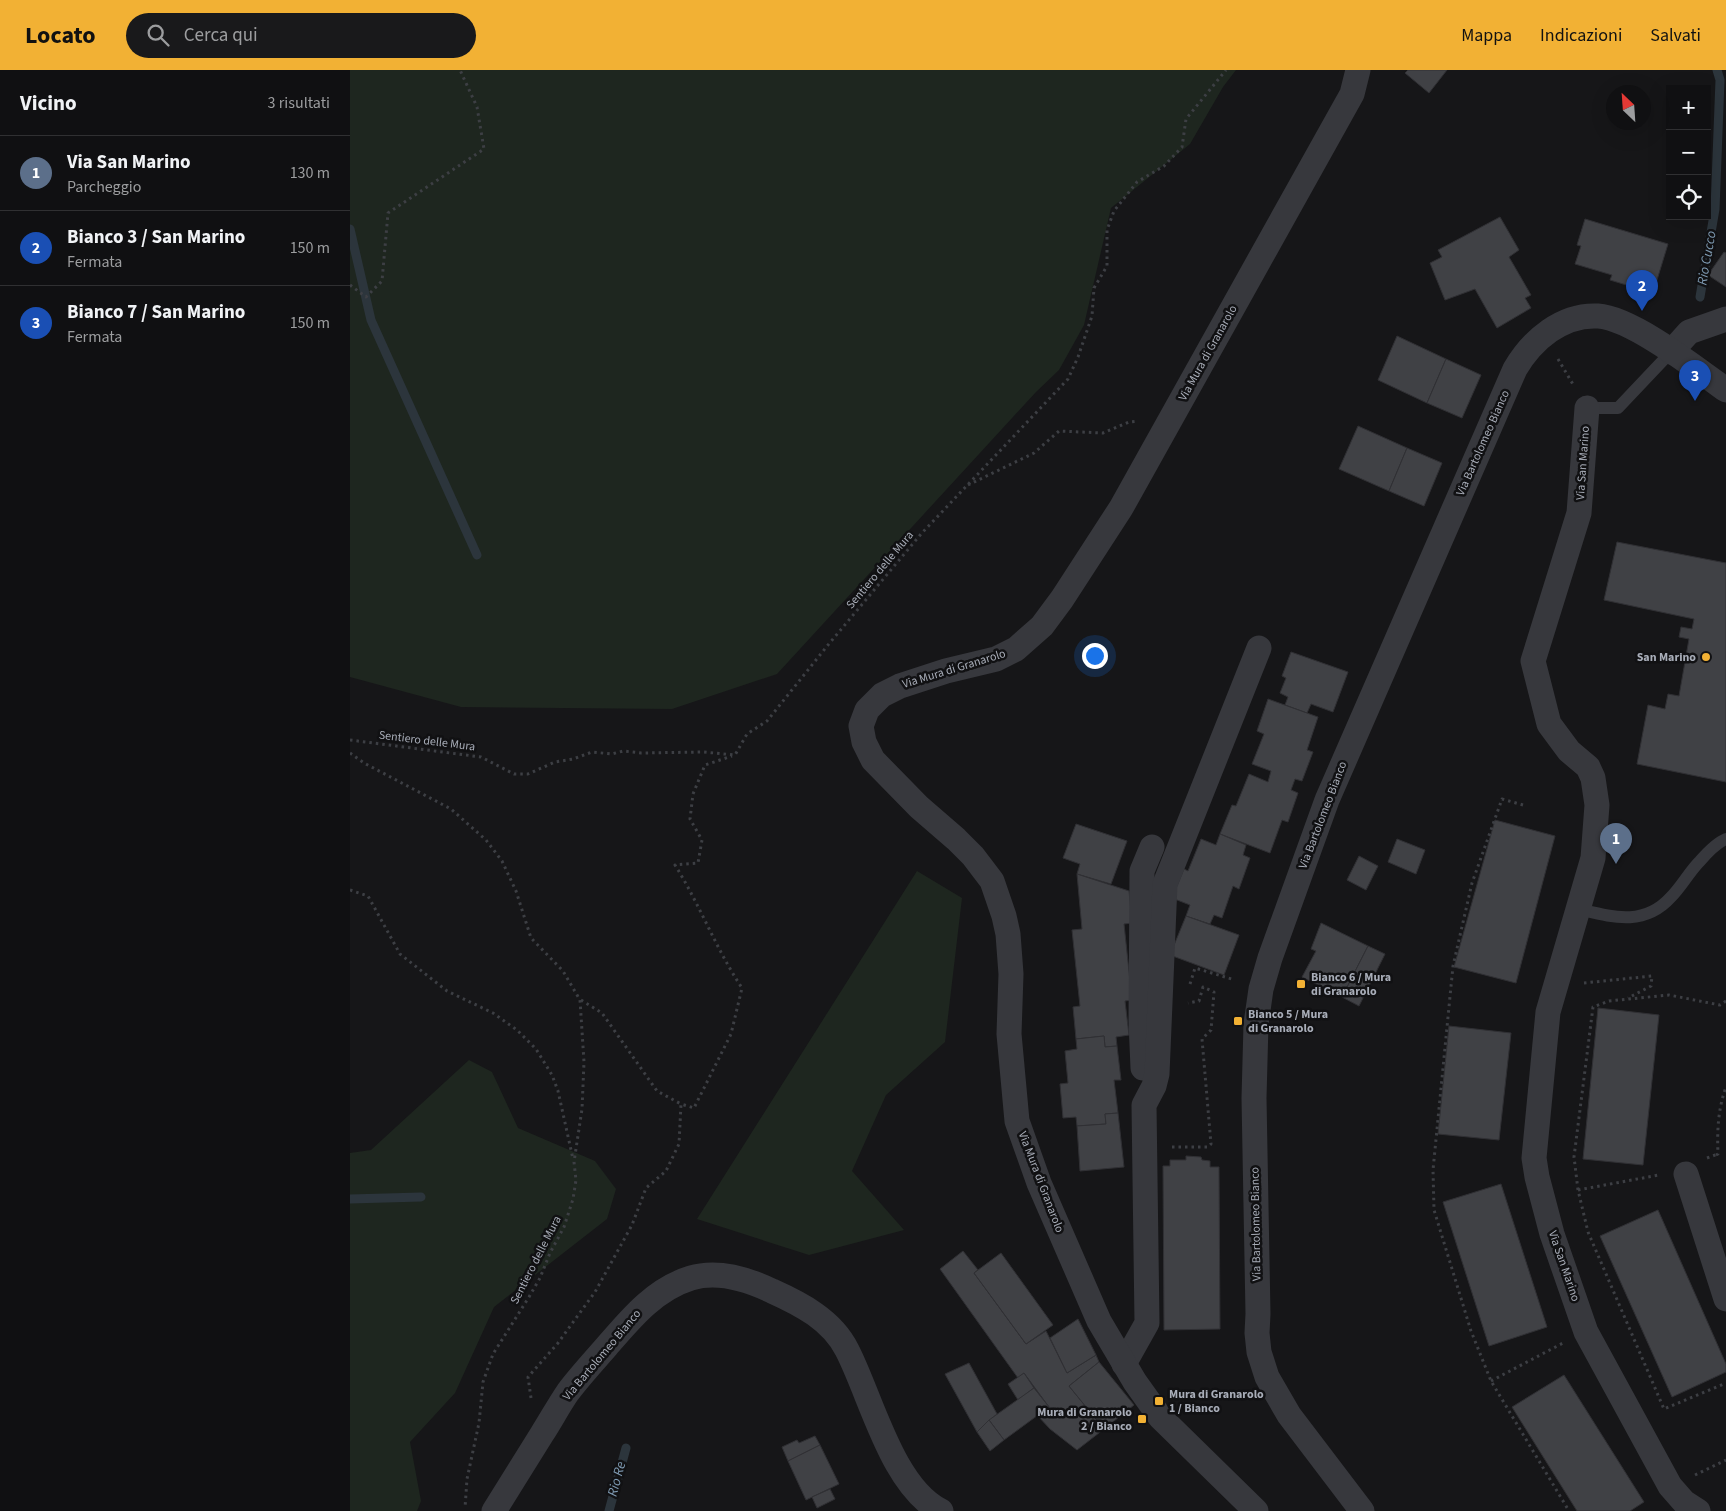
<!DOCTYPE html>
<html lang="it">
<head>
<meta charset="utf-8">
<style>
  body { margin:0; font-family:"Source Sans 3",sans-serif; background:#19191b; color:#f1f3f6 }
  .controls { position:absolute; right:15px; top:15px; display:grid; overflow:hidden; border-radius:0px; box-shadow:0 5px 20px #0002 }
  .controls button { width:45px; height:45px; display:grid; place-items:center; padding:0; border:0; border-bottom:1px solid #303032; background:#101012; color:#f1f3f6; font:25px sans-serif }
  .compass { position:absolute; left:1256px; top:15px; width:45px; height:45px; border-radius:50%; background:#101012; box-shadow:0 5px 20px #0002; rotate:335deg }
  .you { position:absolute; left:744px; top:585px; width:18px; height:18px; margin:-12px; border:4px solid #fff; border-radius:50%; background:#1a73e8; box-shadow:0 0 0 8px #1a73e833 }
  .badge { display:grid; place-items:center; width:32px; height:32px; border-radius:50%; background:#f2b134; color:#fff; font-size:16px; font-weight:700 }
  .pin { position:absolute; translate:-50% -41px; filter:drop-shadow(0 1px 2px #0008) }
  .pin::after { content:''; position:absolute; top:26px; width:18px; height:15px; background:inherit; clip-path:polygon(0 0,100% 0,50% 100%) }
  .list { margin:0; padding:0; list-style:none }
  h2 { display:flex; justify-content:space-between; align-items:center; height:65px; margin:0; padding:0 20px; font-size:21px }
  h2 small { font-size:16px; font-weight:400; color:#9c9d9f }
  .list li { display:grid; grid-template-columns:32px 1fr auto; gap:15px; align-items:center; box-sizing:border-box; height:75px; padding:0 20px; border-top:1px solid #303032 }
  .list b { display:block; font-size:19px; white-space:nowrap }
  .list p { margin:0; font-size:16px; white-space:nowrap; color:#9c9d9f }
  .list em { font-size:16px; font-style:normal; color:#9c9d9f }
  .icon { flex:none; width:28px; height:28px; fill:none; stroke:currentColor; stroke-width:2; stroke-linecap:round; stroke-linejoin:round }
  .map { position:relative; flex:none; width:1376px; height:1441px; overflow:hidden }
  header { display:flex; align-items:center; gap:30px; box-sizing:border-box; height:70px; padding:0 25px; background:#f2b134; color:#111 }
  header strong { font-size:24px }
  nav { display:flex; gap:28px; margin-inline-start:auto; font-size:18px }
  .search { width:350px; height:45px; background:#19191b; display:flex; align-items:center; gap:12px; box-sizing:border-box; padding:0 18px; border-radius:28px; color:#9c9d9f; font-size:19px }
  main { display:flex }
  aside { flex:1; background:#101012 }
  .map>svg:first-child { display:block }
  .green { fill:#1e261f }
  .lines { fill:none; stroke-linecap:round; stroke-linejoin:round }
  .stream { stroke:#2c353c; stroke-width:9 }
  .building { fill:#404145; stroke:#303034 }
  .path { stroke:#3d3f44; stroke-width:3; stroke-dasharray:2.5 4; stroke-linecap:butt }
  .lane { stroke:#37383d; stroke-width:12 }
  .street { stroke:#37383d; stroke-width:25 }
  .poi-dot { fill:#f2b134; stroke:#111113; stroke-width:2 }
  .labels { text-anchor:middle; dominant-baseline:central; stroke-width:5; stroke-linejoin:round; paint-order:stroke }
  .street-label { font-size:12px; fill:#a8adb8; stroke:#111113 }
  .poi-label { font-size:12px; font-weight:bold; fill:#a8adb8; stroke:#111113; text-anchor:start }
  .water-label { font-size:14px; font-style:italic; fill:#7f9bb3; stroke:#111113 }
</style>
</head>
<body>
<header>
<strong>Locato</strong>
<div class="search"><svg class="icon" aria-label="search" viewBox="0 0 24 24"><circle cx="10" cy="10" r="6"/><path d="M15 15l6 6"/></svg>Cerca qui</div>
<nav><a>Mappa</a><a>Indicazioni</a><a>Salvati</a></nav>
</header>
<main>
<aside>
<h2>Vicino<small>3 risultati</small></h2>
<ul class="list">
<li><span class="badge" style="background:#5c6f8a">1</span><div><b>Via San Marino</b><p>Parcheggio</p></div><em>130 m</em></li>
<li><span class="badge" style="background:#1a4fb4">2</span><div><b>Bianco 3 / San Marino</b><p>Fermata</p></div><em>150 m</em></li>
<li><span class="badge" style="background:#1a4fb4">3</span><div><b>Bianco 7 / San Marino</b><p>Fermata</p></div><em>150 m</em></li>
</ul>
</aside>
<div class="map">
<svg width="1376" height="1441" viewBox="0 0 1376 1441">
  <rect width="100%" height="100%" fill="#161618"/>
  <g class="green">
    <path d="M0 0H886L873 17 840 74 761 138 734 255 709 300 686 322 427 604 322 639 111 637 0 607Z"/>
    <path d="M567 801 612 828 595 972 536 1025 502 1101 554 1160 459 1185 347 1149Z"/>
    <path d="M119 990 142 1002 168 1058 245 1091 266 1119 257 1149 144 1237 105 1323 60 1372 71 1431 67 1441H0V1083L21 1080Z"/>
  </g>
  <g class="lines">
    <g class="stream">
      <path d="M0 159 21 250 127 485"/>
      <path d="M1350 227 1365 139 1370 10 1367 0"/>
      <path d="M0 1129 71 1127"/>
      <path d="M259 1441 276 1378"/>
    </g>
  </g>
  <g class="building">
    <path d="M1058 0H1097L1079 23 1055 3Z"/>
    <path d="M1150 147 1169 180 1159 187 1181 225 1175 228 1181 238 1147 258 1125 219 1095 230 1080 193 1092 187 1088 180Z"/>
    <path d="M1235 149 1318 174 1303 223 1260 210 1262 205 1225 194 1231 176 1227 175Z"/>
    <path d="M1374 182 1376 183V217L1358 205Z"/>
    <path d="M1047 266 1096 289 1077 333 1028 310Z"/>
    <path d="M1096 289 1131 305 1112 348 1077 333Z"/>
    <path d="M1008 356 1057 378 1039 421 989 399Z"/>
    <path d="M1057 378 1092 393 1074 436 1039 421Z"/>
    <path d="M1267 472 1376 493V712L1287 694 1298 635 1315 639 1318 624 1329 626 1339 569 1329 567 1331 557 1342 559 1344 549 1254 530Z"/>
    <path d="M941 582 998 602 983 642 961 634 957 643 935 635 938 627 930 623 936 608 932 606Z"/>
    <path d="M918 629 968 647 957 680 963 682 952 711 945 709 941 720 948 723 938 752 932 750 920 783 870 764 882 735 886 736 899 704 918 712 921 701 902 694 914 664 907 661Z"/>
    <path d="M1145 750 1205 766 1166 913 1104 897Z"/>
    <path d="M726 754 777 771 761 814 727 804 730 794 713 788Z"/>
    <path d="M870 764 896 775 893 785 900 788 889 819 883 816 872 848 864 845 860 854 836 846 840 835 822 828 834 799 838 801 851 769 866 775Z"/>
    <path d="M1047 769 1075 780 1066 804 1038 792Z"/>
    <path d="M1009 786 1028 796 1016 820 997 810Z"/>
    <path d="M727 804 779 821 782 853 774 854 782 930 775 931 779 965 766 967 767 976 755 977 754 966 726 969 723 937 730 936 722 860 732 859Z"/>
    <path d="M836 846 889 865 874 905 820 885Z"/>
    <path d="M971 853 1018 876 992 927 952 907 966 881 961 879Z"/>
    <path d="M1018 876 1035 884 1009 936 992 927Z"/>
    <path d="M1248 938 1309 945 1293 1095 1233 1089Z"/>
    <path d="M1099 956 1161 963 1149 1070 1088 1064Z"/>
    <path d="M754 966 755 977 767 976 771 1010H764L768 1043 755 1044 756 1054 727 1056 726 1047 713 1048 710 1014 718 1013 715 981 727 979 726 969Z"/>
    <path d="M768 1043 774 1097 730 1101 727 1056 756 1054 755 1044Z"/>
    <path d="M836 1086 851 1087 852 1090 860 1091V1097H869L870 1259 814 1260 813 1096H820V1090H836Z"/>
    <path d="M1151 1114 1197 1257 1139 1276 1093 1132Z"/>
    <path d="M1308 1140 1376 1294V1302L1322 1327 1250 1166Z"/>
    <path d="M613 1181 628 1200 624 1203 676 1274 696 1261 717 1303 746 1285 749 1292 719 1316 754 1359 727 1380 700 1359 687 1345 699 1337 674 1303 668 1308 590 1199Z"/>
    <path d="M651 1183 703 1255 676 1274 624 1203Z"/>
    <path d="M728 1249 746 1285 717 1303 700 1268Z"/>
    <path d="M749 1292 784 1335 754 1359 719 1316Z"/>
    <path d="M619 1293 647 1344 627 1362 595 1304Z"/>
    <path d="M674 1303 684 1318 668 1330 658 1314Z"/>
    <path d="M1214 1305 1294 1432 1280 1441H1227L1162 1337Z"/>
    <path d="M684 1318 699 1337 654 1370 639 1350Z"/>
    <path d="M639 1350 654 1370 640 1381 627 1362Z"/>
    <path d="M465 1366 470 1375 438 1391 432 1377 447 1370 449 1373Z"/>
    <path d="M470 1375 489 1414 456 1430 438 1391Z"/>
    <path d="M480 1419 485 1429 467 1438 462 1427Z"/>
  </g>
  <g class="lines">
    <g class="path">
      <path d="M0 215 16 227 32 211 38 143 134 79 127 37 110 0"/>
      <path d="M1208 289 1224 316"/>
      <path d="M618 415 684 383 709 361 753 363 779 352 788 351"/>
      <path d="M0 670 131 687 164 704H178L205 692 223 689 242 682 262 684 273 681 291 683 354 682 385 685 397 664 417 651 478 575 571 464 718 309 728 287 742 246 744 218 757 196V160L764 141 787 112 814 96 832 77 836 49 876 0"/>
      <path d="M0 683 14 693 101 739 136 770 152 791 166 821 181 868 213 901 230 930 234 992 232 1039 224 1092 226 1110 223 1129 214 1157 200 1183 190 1208 179 1227 143 1284 133 1312 129 1353 117 1409 115 1438"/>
      <path d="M1173 735 1152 729 1122 813 1103 896 1083 1100 1084 1140 1121 1261 1141 1311 1219 1441"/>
      <path d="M0 820 18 826 50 884 97 921 143 943 167 960 186 979 202 1005 208 1021 223 1089"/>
      <path d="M1234 913 1302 906 1301 916 1278 928"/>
      <path d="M840 914 845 898 885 910"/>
      <path d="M231 930 252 943 307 1021 331 1034"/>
      <path d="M1376 931 1370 935 1319 925 1259 931 1243 937 1224 1087 1228 1120 1238 1162 1314 1339 1376 1313"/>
      <path d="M822 1077H858L861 1074 852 969 861 960 864 922 853 917 849 931 838 933"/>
      <path d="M1366 1085 1368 1084C1367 1061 1368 1039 1376 1017"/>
      <path d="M1357 1088 1368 1084"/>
      <path d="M1228 1120 1309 1105"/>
      <path d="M1141 1311 1213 1273"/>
      <path d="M181 1328 178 1307 208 1273 245 1222 282 1155 296 1118 316 1101 329 1074 331 1034 344 1038 381 964 392 918C366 879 350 835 325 795L348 793 352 770 340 749 343 724 355 695 382 686"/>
      <path d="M1345 1405 1376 1390"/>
    </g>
    <g class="lane">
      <path d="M1237 338H1268L1321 282"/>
      <path d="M1228 839C1262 847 1294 857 1321 827 1332 816 1339 802 1350 791 1357 783 1366 773 1376 769"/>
    </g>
    <g class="street">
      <path d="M1321 282 1339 262 1376 249"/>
      <path d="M1237 338 1229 443 1183 591 1199 654 1219 681 1238 697 1243 708 1247 735 1243 788 1198 942 1184 1088 1187 1107 1202 1164 1236 1262 1320 1416 1334 1432 1348 1441"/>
      <path d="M793 998 791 952 792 801 802 777"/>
      <path d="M1336 1104 1376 1229"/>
      <path d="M774 1294 797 1253 794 1035 804 1016 807 1004 815 814 909 578"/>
      <path d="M144 1441C160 1415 176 1390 192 1364 201 1350 209 1335 218 1322 230 1306 244 1291 257 1276 281 1248 305 1219 341 1208 368 1200 397 1209 422 1221 451 1234 482 1250 497 1280 521 1326 542 1417 591 1441"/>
      <path d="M906 1441 810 1347 785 1312 749 1251 689 1113 667 1051 659 964 661 904 658 864 654 846 642 811 623 786 606 769 569 737 523 690 514 672 511 656 517 640 532 625 550 616 596 601 646 589 666 579 692 556 712 529 771 438 1002 24 1008 0"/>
      <path d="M1012 1441 939 1345 917 1307 909 1282 907 1263 908 1244 904 1028 906 954 911 919 920 888 977 730 1165 299C1182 270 1212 244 1248 246 1282 248 1347 299 1376 320"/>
    </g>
  </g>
  <g class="poi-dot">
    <circle cx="1356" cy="587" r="5"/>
    <rect x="946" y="909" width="10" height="10" rx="2.5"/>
    <rect x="883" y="946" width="10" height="10" rx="2.5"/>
    <rect x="804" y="1326" width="10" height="10" rx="2.5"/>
    <rect x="787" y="1344" width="10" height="10" rx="2.5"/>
  </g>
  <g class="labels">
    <g class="street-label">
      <text transform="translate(858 283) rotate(-61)">Via Mura di Granarolo</text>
      <text transform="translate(1133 373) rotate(-66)">Via Bartolomeo Bianco</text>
      <text transform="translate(1233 393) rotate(-86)">Via San Marino</text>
      <text transform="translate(530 500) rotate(-50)">Sentiero delle Mura</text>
      <text transform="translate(604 599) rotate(-17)">Via Mura di Granarolo</text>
      <text transform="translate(77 671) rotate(7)">Sentiero delle Mura</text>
      <text transform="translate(973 745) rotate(-69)">Via Bartolomeo Bianco</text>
      <text transform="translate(691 1112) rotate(69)">Via Mura di Granarolo</text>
      <text transform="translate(906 1154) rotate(-91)">Via Bartolomeo Bianco</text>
      <text transform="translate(186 1190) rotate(-63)">Sentiero delle Mura</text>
      <text transform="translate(1214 1196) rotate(71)">Via San Marino</text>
      <text transform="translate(252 1285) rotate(-50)">Via Bartolomeo Bianco</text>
    </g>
    <g class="poi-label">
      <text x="1346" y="587" text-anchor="end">San Marino</text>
      <text x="961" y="907">Bianco 6 / Mura<tspan x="961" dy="14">di Granarolo</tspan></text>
      <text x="898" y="944">Bianco 5 / Mura<tspan x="898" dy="14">di Granarolo</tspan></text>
      <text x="819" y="1324">Mura di Granarolo<tspan x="819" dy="14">1 / Bianco</tspan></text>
      <text x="782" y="1342" text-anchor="end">Mura di Granarolo<tspan x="782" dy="14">2 / Bianco</tspan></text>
    </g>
    <g class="water-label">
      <text transform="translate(1357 188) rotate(-80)">Rio Cucco</text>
      <text transform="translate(267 1409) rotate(-75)">Rio Re</text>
    </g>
  </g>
</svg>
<div class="controls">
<button>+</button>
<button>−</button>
<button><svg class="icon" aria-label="locate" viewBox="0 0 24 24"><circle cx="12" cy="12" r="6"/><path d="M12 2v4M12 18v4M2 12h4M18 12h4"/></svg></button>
</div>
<svg class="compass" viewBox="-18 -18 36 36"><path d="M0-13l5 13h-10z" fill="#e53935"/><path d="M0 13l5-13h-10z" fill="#9c9d9f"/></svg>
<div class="you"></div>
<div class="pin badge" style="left:1266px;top:794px;background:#5c6f8a">1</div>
<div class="pin badge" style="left:1292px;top:241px;background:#1a4fb4">2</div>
<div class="pin badge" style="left:1345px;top:331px;background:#1a4fb4">3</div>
</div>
</main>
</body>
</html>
